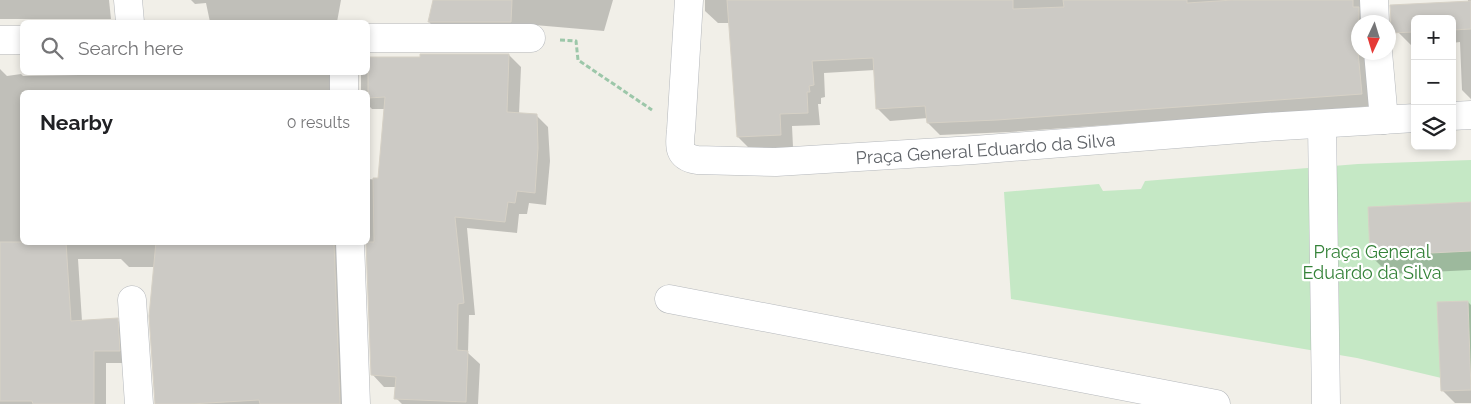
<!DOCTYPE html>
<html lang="en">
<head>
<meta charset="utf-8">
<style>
  body { margin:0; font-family:Raleway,sans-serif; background:#f2f2f2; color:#202124 }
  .controls { position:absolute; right:15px; top:15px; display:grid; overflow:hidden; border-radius:8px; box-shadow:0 2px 8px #0003 }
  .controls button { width:45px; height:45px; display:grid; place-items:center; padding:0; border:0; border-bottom:1px solid #e0e0e0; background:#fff; color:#202124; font:25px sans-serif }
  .compass { position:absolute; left:1351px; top:15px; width:45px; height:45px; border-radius:50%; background:#fff; box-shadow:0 2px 8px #0003; rotate:184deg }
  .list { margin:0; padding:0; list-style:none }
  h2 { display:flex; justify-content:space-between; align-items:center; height:65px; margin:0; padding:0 20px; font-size:21px }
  h2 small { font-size:16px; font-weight:400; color:#757577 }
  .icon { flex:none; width:28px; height:28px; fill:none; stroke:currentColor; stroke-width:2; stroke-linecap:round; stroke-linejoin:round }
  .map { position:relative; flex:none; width:1471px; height:404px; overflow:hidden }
  .search { position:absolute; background:#fff; box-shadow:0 2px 8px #0003; left:20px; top:20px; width:350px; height:55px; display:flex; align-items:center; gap:12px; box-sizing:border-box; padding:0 18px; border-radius:8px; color:#757577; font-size:19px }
  .panel { position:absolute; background:#fff; box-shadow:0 2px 8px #0003; left:20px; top:90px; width:350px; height:155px; border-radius:8px }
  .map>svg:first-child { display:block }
  .green { fill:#c5e8c5 }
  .shadow { fill:#0003 }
  .building { fill:#cccac5; stroke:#d6d1c6 }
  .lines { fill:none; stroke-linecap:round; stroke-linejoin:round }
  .street-casing { stroke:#b5b8bc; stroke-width:29 }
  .path { stroke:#9cc7a9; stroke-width:3; stroke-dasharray:5 2.5; stroke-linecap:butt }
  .street { stroke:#fff; stroke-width:28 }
  .labels { text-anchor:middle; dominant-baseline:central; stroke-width:4.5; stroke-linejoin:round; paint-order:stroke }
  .street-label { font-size:18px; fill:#5f6368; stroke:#fff }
  .park-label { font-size:18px; fill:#348238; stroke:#fff }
</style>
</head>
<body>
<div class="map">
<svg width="1471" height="404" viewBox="0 0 1471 404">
  <rect width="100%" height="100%" fill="#f1efe8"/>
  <path class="green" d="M1471 160V385L1357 358 1011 299 1004 192 1099 184 1103 191 1141 189 1145 181 1358 164Z"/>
  <g class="shadow">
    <path d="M0 0H109L111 19H0Z"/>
    <path d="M191 0H341L337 22H210L206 3 195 4Z"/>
    <path d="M434 0H613L604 31 523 24V34H441L429 22Z"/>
    <path d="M705 0H1377L1371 22H1358V52H1370L1374 106 1010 132 940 135 928 123V118L890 121 877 108 875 70 824 73 825 97 821 98V104H818L820 125 792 126 793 147 750 149 738 137 730 23H718L705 11Z"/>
    <path d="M1468 0H1471V99L1462 90 1460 42 1452 43V19H1415V44L1411 45 1398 32 1397 6 1468 2Z"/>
    <path d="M509 55 521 67 519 114 536 115 548 127 550 161 546 205 529 203 527 214H519L517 233 467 228 475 315H469L468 353 480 364 478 404H402L396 398V387H384L372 374 368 242V179L380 180 386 109H372L368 105V92H361V72H368V59H421Z"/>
    <path d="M0 69 7 76 21 74 23 76 79 75V72H346L340 92H22V242H352V404H157L155 267H129L121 259H78L82 321 117 320 129 332 131 363H106V404H0Z"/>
    <path d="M1471 203V270L1389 274 1371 256Z"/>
    <path d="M1468 302 1471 305V403H1455L1443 391Z"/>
  </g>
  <g class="building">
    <path d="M433 0H512L511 22H428Z"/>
    <path d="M727 0H1013V9L1064 7 1063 0H1187V3L1233 0H1353V7H1359L1358 52 1362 94 997 120 927 123 925 106 876 109 873 58 812 61 814 85 809 86 810 92H807L808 113 780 114 781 135 737 137Z"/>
    <path d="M1471 1V29L1452 30V19H1415V32L1388 33 1391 21 1390 5Z"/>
    <path d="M420 54H509L507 112 537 114 538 148 535 193 517 191 515 203 508 202 505 222 455 217 464 303 458 304 457 350 468 351 466 402 394 399 396 377 371 375 366 242H374L373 178H378L385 97 368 98V57H420Z"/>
    <path d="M1471 202V251L1370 256 1368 207Z"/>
    <path d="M0 242H66L71 321 118 318 120 351H94V404H33L32 401H0Z"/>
    <path d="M156 242H334L340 404H260L259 400 191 404H155L149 316Z"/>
    <path d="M1468 301 1471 390 1441 391 1437 302Z"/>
  </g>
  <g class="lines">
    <g class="street-casing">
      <g id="street">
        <path d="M128 0 130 22"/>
        <path id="s1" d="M689 0 681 130C679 146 678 157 697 160L776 162 974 150 1266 127 1415 118"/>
        <path d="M1374 0 1375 22"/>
        <path d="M368 38H531"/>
        <path d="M0 40H22"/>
        <path d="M1378 52 1384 120"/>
        <path d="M344 92V72"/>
        <path d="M1452 116 1471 115"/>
        <path d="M1322 124 1326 404"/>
        <path d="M350 242 356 404"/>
        <path d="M669 299 1216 404"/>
        <path d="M132 300 139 404"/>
      </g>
    </g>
    <path class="path" d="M560 40 576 41 578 60 652 110"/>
    <use href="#street" class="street"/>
  </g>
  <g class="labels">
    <g class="street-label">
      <text stroke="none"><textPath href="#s1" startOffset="459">Praça General Eduardo da Silva</textPath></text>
    </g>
    <g class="park-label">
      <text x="1372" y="251">Praça General<tspan x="1372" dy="21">Eduardo da Silva</tspan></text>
    </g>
  </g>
</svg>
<div class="controls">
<button>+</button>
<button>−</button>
<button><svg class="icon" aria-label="layers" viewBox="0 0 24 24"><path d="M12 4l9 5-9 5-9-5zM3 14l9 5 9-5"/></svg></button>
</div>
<svg class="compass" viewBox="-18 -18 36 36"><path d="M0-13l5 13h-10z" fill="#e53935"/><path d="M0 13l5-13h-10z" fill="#757577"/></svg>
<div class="search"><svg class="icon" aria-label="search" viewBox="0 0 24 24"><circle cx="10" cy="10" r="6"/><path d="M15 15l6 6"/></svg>Search here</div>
<section class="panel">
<h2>Nearby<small>0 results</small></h2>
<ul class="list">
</ul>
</section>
</div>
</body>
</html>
